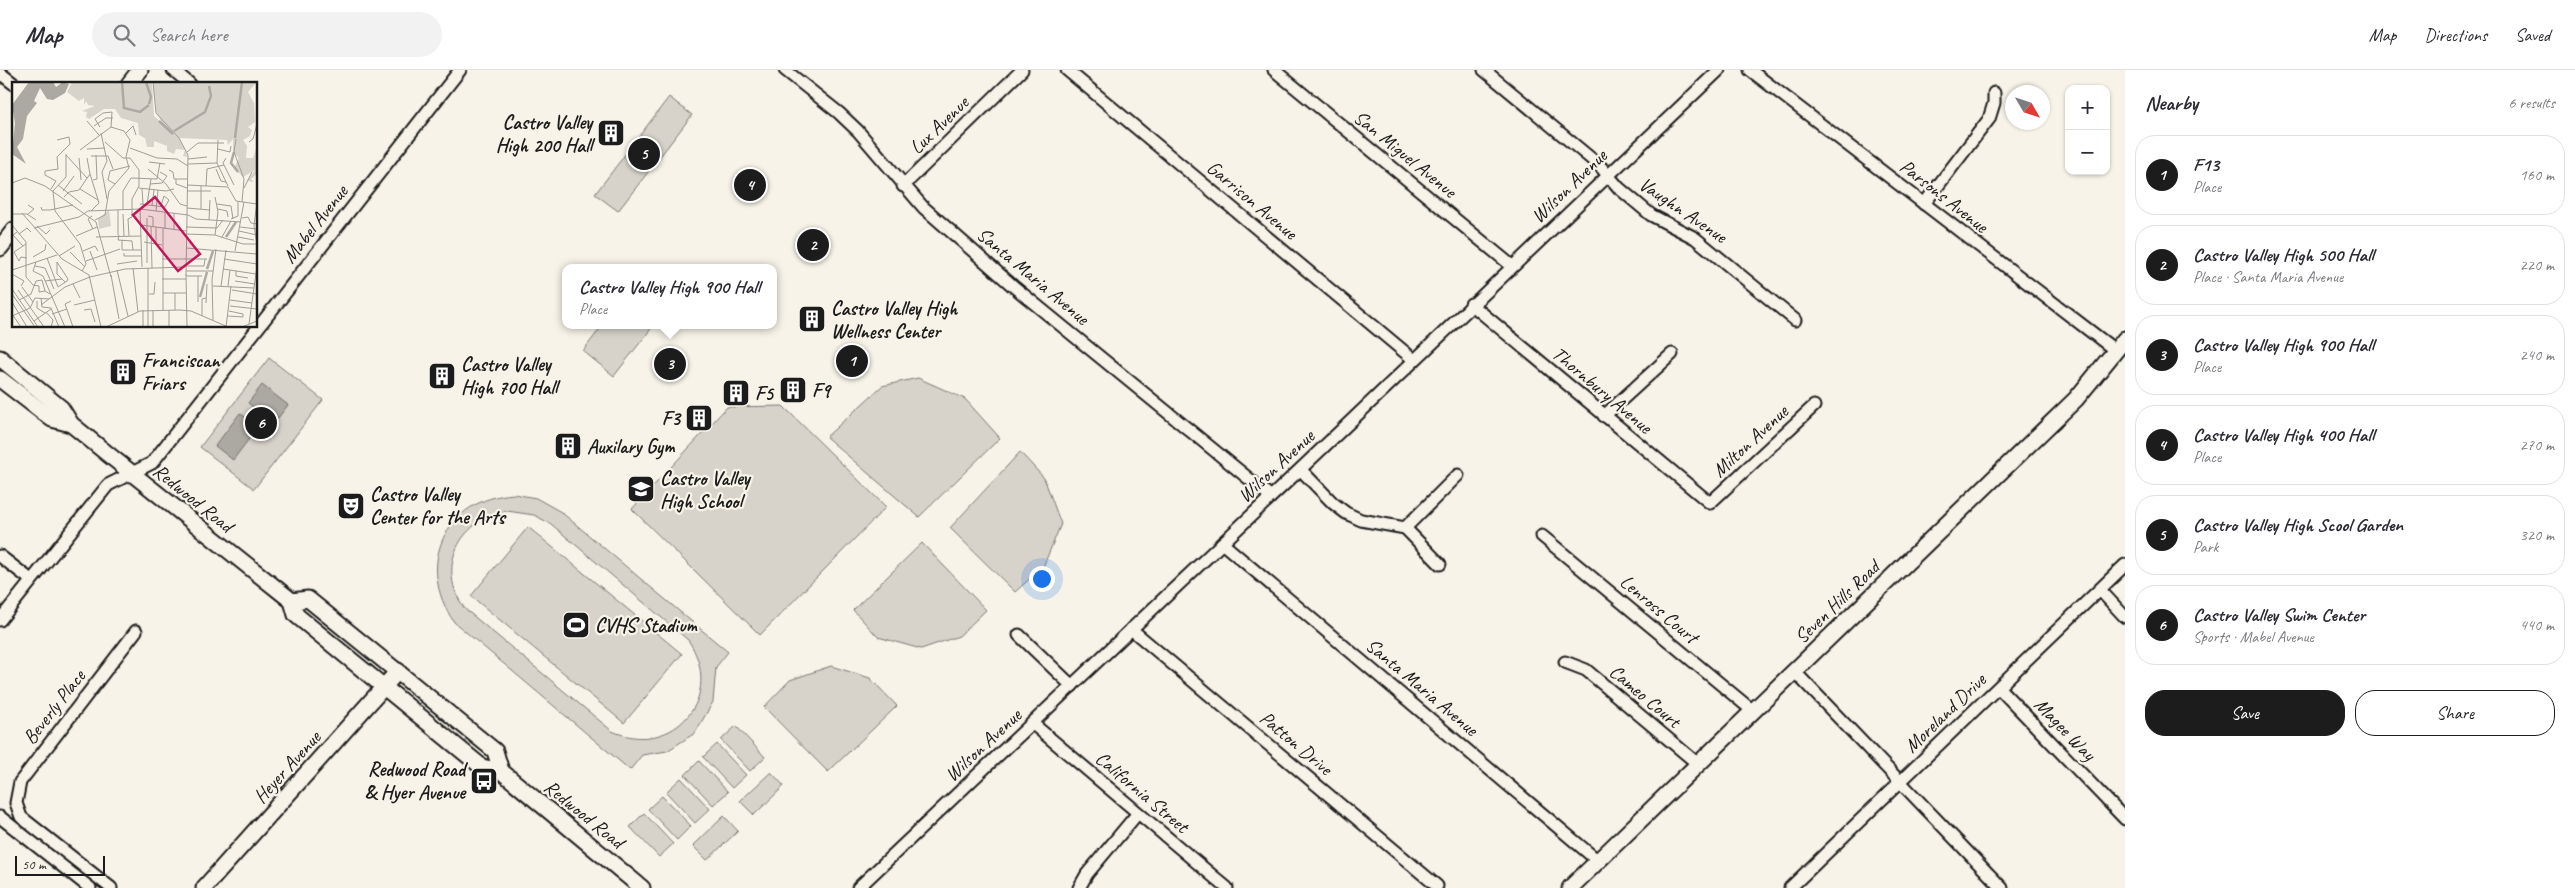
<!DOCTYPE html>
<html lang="en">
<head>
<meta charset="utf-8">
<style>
  body { margin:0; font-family:Caveat,sans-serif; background:#f2f2f3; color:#2b2b33 }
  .controls { position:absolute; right:15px; top:15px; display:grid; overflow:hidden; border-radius:10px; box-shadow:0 1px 4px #0004 }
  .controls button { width:45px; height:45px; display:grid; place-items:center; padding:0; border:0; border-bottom:1px solid #e1e1e2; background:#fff; color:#2b2b33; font:25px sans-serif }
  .compass { position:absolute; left:2005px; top:15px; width:45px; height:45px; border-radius:50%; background:#fff; box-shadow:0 1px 4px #0004; rotate:129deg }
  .scale { position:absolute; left:15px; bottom:12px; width:90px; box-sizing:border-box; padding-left:5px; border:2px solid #1c1c1c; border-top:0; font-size:14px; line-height:18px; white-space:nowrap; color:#1c1c1c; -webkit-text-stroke:4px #f7f3e8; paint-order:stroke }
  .you { position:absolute; left:1041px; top:508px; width:18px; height:18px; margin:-12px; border:4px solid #fff; border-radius:50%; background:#1a73e8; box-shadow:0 0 0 8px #1a73e833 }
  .badge { display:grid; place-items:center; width:32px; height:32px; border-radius:50%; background:#1c1c1c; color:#fff; font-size:16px; font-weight:700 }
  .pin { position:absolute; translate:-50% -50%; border:2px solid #fff; box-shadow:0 1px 5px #0006 }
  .popup { position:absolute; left:562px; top:194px; width:215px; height:65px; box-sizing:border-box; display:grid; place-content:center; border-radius:10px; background:#fff; filter:drop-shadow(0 1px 4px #0005); font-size:16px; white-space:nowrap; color:#7c7c81 }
  .popup b { font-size:19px; color:#2b2b33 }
  .popup::after { content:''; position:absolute; left:50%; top:100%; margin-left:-10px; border:10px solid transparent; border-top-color:#fff }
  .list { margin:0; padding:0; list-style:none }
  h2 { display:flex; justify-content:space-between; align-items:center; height:65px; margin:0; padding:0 20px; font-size:21px }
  h2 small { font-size:16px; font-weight:400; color:#7c7c81 }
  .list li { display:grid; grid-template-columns:32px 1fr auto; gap:15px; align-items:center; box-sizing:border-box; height:80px; margin:0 10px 10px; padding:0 10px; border:1px solid #e1e1e2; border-radius:20px }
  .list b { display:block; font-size:19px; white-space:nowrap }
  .list p { margin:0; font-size:16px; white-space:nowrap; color:#7c7c81 }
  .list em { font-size:16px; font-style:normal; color:#7c7c81 }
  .actions { display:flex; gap:10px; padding:15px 20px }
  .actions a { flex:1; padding:11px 0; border:1px solid #1c1c1c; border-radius:20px; text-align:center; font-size:18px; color:#1c1c1c }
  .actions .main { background:#1c1c1c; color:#fff }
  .icon { flex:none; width:28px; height:28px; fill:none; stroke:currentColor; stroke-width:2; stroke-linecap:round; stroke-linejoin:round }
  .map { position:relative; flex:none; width:2125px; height:818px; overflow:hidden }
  header { display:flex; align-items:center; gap:30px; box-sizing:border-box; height:70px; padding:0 25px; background:#fff; border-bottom:1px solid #e1e1e2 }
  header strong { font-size:24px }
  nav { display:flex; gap:28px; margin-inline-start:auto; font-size:18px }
  .search { width:350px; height:45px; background:#f2f2f3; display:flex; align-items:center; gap:12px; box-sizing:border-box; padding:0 18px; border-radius:28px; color:#7c7c81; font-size:19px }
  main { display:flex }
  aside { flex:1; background:#fff }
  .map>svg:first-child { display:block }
  .green { fill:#d7d3cb; stroke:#7a7874; fill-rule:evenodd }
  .water { fill:#aca9a2; stroke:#72716c }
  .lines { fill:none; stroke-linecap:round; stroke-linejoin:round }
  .street-casing { stroke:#1c1c1c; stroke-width:15 }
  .secondary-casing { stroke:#1c1c1c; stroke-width:19 }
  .street { stroke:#f7f3e8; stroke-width:11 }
  .secondary { stroke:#f7f3e8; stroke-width:15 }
  .labels { text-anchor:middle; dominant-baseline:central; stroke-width:4.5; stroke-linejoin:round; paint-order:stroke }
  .poi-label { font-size:20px; font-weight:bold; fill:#1c1c1c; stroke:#f7f3e8; text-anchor:start }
  .street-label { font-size:20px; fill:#1c1c1c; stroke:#f7f3e8 }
  .inset-river { fill:none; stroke:#aca9a2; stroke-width:2.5 }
  .inset-road { fill:none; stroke:#9f9d96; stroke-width:1 }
  .view { fill:#c2185b; fill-opacity:0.15; stroke:#c2185b; stroke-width:2.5 }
  .inset-edge { fill:none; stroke:#1c1c1c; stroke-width:2.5 }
</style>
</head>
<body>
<header>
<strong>Map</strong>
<div class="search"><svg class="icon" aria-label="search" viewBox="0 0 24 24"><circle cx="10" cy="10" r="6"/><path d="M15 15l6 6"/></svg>Search here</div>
<nav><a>Map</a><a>Directions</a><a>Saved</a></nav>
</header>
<main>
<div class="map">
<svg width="2125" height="818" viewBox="0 0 2125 818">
  <rect width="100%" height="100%" fill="#f7f3e8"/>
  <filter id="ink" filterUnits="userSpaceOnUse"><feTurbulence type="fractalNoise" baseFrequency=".02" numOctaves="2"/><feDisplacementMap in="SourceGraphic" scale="10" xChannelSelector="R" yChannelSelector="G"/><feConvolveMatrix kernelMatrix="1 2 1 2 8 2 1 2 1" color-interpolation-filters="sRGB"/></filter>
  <g filter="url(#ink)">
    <g class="green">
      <path d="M669 27 692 45 618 141 595 124Z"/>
      <path d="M603 255H654L614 306 583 281Z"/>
      <path d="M269 288 323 330 254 419 200 377Z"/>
      <path d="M918 308 965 329 1000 368 919 447 826 367 882 316Z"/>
      <path d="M783 336 886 437 760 565 632 439 727 337Z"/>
      <path d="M1020 382 1044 408 1061 454 1043 497 1015 522 950 458Z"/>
      <path d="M514 424 536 428 561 442 728 582 716 597 713 632 695 663 667 681 642 685 630 700 454 552C415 495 444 429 514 424ZM507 441 534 445 551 454 688 570C726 626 674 688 612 661L465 539C435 498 459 450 507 441Z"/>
      <path d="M528 457 682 584 624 653 471 526Z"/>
      <path d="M922 473 986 540 959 566 921 579 878 567 853 540Z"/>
      <path d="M831 596 870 608 897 636 828 702 764 637 790 610Z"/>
      <path d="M736 656 765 687 750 701 721 670Z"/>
      <path d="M717 674 746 705 732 718 703 687Z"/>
      <path d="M699 691 728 722 713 735 685 705Z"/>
      <path d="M771 702 784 716 754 745 740 731Z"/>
      <path d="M681 708 710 739 695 753 666 722Z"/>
      <path d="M662 726 691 756 677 770 648 739Z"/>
      <path d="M644 743 673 774 659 787 630 757Z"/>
      <path d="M724 746 738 761 707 790 693 776Z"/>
    </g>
    <g class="water">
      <path d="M262 315 288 335 274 353 248 333Z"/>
      <path d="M240 343 258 357 233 390 215 376Z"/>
    </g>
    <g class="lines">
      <g class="street-casing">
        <g id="street">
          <path d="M173 0 190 14"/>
          <path d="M785 0 839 43 858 61 923 137 1013 216 1270 426"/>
          <path d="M1067 0 1413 289"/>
          <path d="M1274 0 1512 196"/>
          <path d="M1484 0 1600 96 1619 118 1651 145 1695 168 1795 250"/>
          <path d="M1750 0 2116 281"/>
          <path d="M0 3 14 14"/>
          <path d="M903 116 1022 0"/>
          <path d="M1924 134 1989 49 1994 33V23"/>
          <path d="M1471 234 1710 433 1814 336"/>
          <path d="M1604 346 1672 284"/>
          <path d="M1301 400 1333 433 1346 443 1361 450 1405 458 1440 494"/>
          <path d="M1405 458 1458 405"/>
          <path d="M1542 466 1753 641"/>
          <path d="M1222 473 1598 791"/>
          <path d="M0 486 31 510"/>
          <path d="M2100 520 2125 547"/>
          <path d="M0 550 108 415 152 393 460 0"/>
          <path d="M1131 559 1437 816"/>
          <path d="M1019 565 1072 616"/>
          <path d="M1565 592 1586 600 1698 694"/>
          <path d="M1794 601 2002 818"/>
          <path d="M1999 618 2125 749"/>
          <path d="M1033 654 1227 818"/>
          <path d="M0 747 90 818"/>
          <path d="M111 818 21 747 16 733 20 712 136 561"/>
          <path d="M858 818C1147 547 1432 273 1719 0"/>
          <path d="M1079 818 1087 804 1138 743"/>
          <path d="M1790 818 2125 495"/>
        </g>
      </g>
      <g class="secondary-casing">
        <g id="secondary">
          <path d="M129 14 140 0"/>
          <path d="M0 178 14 160"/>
          <path d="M0 288 61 338 71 354 109 385 292 531 296 545 482 697 501 701 642 818"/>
          <path d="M0 309 52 349 71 354"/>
          <path d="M292 531 308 529 495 681 501 701"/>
          <path d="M204 818 398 601"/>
          <path d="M1570 818 2076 329 2125 269"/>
        </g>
      </g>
      <use href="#street" class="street"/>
      <use href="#secondary" class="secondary"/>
    </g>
  </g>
  <defs>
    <g id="building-square" transform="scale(1.4375)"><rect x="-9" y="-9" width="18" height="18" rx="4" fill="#1c1c1c" stroke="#f7f3e8"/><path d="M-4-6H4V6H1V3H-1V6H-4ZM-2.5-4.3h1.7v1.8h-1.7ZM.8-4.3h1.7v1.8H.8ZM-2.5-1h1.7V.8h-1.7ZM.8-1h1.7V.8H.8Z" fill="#fff"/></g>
    <g id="school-square" transform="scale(1.4375)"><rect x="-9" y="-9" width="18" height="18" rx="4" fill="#1c1c1c" stroke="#f7f3e8"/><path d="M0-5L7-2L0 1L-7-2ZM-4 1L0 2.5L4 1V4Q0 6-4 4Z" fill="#fff"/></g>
    <g id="theatre-square" transform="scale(1.4375)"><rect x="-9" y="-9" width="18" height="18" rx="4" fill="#1c1c1c" stroke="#f7f3e8"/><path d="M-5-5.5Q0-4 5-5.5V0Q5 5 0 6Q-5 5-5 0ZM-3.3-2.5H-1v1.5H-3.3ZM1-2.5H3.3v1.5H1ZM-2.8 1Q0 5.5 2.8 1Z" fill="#fff"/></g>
    <g id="stadium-square" transform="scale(1.4375)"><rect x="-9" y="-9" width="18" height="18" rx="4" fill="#1c1c1c" stroke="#f7f3e8"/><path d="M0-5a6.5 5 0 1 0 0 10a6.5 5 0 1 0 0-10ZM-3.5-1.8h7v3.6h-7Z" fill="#fff"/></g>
    <g id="bus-square" transform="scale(1.4375)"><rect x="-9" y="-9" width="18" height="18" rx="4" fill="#1c1c1c" stroke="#f7f3e8"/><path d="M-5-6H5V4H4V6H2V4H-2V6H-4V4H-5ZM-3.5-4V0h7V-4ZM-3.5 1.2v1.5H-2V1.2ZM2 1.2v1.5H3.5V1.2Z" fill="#fff"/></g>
  </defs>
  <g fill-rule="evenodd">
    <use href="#building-square" x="611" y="63"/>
    <use href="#building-square" x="812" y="249"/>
    <use href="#building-square" x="123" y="302"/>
    <use href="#building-square" x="442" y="306"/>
    <use href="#building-square" x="793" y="320"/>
    <use href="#building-square" x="736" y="323"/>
    <use href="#building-square" x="699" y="348"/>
    <use href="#building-square" x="568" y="376"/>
    <use href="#school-square" x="641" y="419"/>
    <use href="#theatre-square" x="351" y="436"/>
    <use href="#stadium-square" x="576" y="555"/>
    <use href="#bus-square" x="484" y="711"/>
  </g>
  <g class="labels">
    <g class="poi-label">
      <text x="592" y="52" text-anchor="end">Castro Valley<tspan x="592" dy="23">High 200 Hall</tspan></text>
      <text x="831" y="238">Castro Valley High<tspan x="831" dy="23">Wellness Center</tspan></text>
      <text x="142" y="290">Franciscan<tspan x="142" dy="23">Friars</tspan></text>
      <text x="461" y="294">Castro Valley<tspan x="461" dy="23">High 700 Hall</tspan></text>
      <text x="812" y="320">F9</text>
      <text x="755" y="323">F5</text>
      <text x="680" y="348" text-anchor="end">F3</text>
      <text x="587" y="376">Auxilary Gym</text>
      <text x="660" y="408">Castro Valley<tspan x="660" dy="23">High School</tspan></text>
      <text x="370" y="424">Castro Valley<tspan x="370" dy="23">Center for the Arts</tspan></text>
      <text x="595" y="555">CVHS Stadium</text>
      <text x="465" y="699" text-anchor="end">Redwood Road<tspan x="465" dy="23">&amp; Hyer Avenue</tspan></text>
    </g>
    <g class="street-label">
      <text transform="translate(939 55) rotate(-44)">Lux Avenue</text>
      <text transform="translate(1405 84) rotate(39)">San Miguel Avenue</text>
      <text transform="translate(1569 116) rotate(-44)">Wilson Avenue</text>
      <text transform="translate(1944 126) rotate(38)">Parsons Avenue</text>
      <text transform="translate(1252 130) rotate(40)">Garrison Avenue</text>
      <text transform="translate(1683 140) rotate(34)">Vaughn Avenue</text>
      <text transform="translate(315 154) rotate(-52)">Mabel Avenue</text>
      <text transform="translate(1033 206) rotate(40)">Santa Maria Avenue</text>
      <text transform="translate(1602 320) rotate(40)">Thornbury Avenue</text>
      <text transform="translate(1750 371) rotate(-43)">Milton Avenue</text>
      <text transform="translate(1276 396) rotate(-43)">Wilson Avenue</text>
      <text transform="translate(193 428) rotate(39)">Redwood Road</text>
      <text transform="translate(1837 532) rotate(-44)">Seven Hills Road</text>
      <text transform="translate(1659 539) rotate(40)">Lenross Court</text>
      <text transform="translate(1422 617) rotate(40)">Santa Maria Avenue</text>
      <text transform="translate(1645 626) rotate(40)">Cameo Court</text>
      <text transform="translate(54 637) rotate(-52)">Beverly Place</text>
      <text transform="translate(1945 643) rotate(-44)">Moreland Drive</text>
      <text transform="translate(2065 659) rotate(46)">Magee Way</text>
      <text transform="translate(1296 673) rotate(40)">Patton Drive</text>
      <text transform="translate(983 675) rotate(-43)">Wilson Avenue</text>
      <text transform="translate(287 697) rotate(-48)">Heyer Avenue</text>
      <text transform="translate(1142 722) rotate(40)">California Street</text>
      <text transform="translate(584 744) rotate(39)">Redwood Road</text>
    </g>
  </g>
  <g transform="translate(12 12)">
    <rect width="245" height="245" fill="#f7f3e8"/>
    <path d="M60 0H140L142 34 150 41 144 29 141 0H245L236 10 242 21 243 40 236 45 240 48 238 54 231 58 235 64 234 76H241L245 64V92L239 97 242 100 235 99 243 88 231 95 222 86 227 76 221 70V57L216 63 215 58 167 56 174 70 175 75 171 74 173 68 164 67 162 72 155 69V64L142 59V65H135L133 56 127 53 126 41 109 36 103 27H92L77 37 74 35 75 30 70 29 83 24 76 23 74 19 72 23V16L67 19 55 10ZM97 128 99 144 87 147 86 137Z" fill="#d7d3cb"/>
    <path d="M17 0H41L44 5 51 0 57 2 53 11 41 18 35 17 28 6 22 19 25 21 15 34 11 57 5 65 14 82 0 72 3 41 0 23Z" fill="#aca9a2"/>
    <path class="inset-river" d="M110 0 112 26 128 30 137 23M134 0 139 15 137 22M147 39 161 52M162 49 193 30 199 14 197 4M223 56 230 0M222 70 219 81 226 90M214 155 224 140M195 187 201 169M188 215 195 190"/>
    <path class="inset-road" d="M141 0 144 31 167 56 176 73 174 193M75 39 87 53M82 44 94 36H101M88 45 83 37 91 31 100 30 99 45M89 51 95 79 90 90 95 117M114 51 121 44 124 53M224 57 222 70 232 97 230 120M93 60 111 76H118L127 88V104L120 117V135L116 137 117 154M237 60 241 57 245 42M118 66 145 76 165 77 176 84M75 67 93 66M206 67 218 70 219 64M68 68 99 45 112 49 118 58 114 75 117 86 97 109 93 133 83 138M175 70 186 61H212M54 72V95L41 109 43 129 68 162 74 182 70 189M54 73 75 96M79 74H96L101 87M67 76 69 98M214 76 211 81 222 103M176 77 195 75M137 80 153 82M205 81 216 104M176 82 205 81 206 58M136 87 154 102 168 122 175 124M204 87 209 99 214 100M157 88 161 90 162 97H175M78 92 87 121 79 129M164 97V102L175 106M81 98 85 97 84 73M0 101 13 96 33 104 84 140M103 102 96 98 98 89 118 84M138 102 150 101 155 94 148 90M46 103 70 122M175 103 216 105 224 119 245 122M194 104 195 87 212 83M127 106 154 109 162 107M232 106 240 90M39 107 44 99 33 93V89L46 87 45 75 58 62 57 55 45 58M68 107 86 118M130 107 131 122M51 109 62 94M175 109H199M52 115 57 110 67 108 78 92 75 76M203 115 206 130 203 153M245 121 242 143 245 163M128 122 153 125 157 118 152 114 149 124M135 122 139 97M205 122 219 124 221 137M140 123 142 108M29 125 30 128H38L61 123M175 126 198 128M128 127 130 185M189 127V104M206 127 215 129 216 135M111 128V109L119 96 145 97 148 81M144 129 146 108M10 131 50 177 77 193 89 245M0 132H15L24 138M16 132 22 127 16 123M111 132 112 154M80 134 76 137 81 147M136 134 141 135V145M135 136V181M230 136 236 135 239 141 245 142M219 137 226 134V120M197 138 198 118M84 140 99 195M0 143 14 160V195L21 203 27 204V210L33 209M129 143 174 149M25 144 34 152 38 148M139 145 140 186M174 145 205 146 211 138M228 145 245 147M22 146 67 135 76 129 128 127 176 133 184 137 229 140M151 146V228M153 147V130M162 148V131M227 149 245 153M5 150 1 153 11 164M7 152 15 146 19 150M174 152 203 153 231 162H244M106 153V128M107 153 106 158 120 159 121 168M64 154 85 145M84 155 129 154M210 155 219 139M226 155 242 158M110 158V168H129M132 160 150 163M144 161V145M14 162 2 170 7 179 9 175 15 176M174 166 245 172M71 169 83 164 86 169M78 169 85 188M223 169 232 120M58 170 73 185M112 171V174H130M47 174 63 164M21 175 33 168 34 162M35 176 46 205M150 177H195M212 177 245 182M74 179 108 167M24 180 21 189 31 194 53 245M105 182 125 179M23 184 33 186 42 207M174 184H192L193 177M121 186 126 230M211 187 244 192M0 188 45 173M105 188 116 234M174 189H201M224 189V194L236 196M0 192 12 199 9 204M174 192 175 245M99 193 107 237M174 194H190M186 194V220M150 197H174M24 199 30 198 33 209 38 212M33 199 50 197M223 199 243 202M61 202 68 216M201 204 242 206M209 204 214 168M216 204 218 188M10 205 21 220M46 205 55 199 56 197 45 180V192L53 200M0 207 26 245M6 208 32 245M220 208 245 212M151 211H174M163 211V228M0 212 23 245M137 212H142L143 200M29 216 30 225 39 226 47 245M7 218 19 212 24 199M218 218 240 221M25 219V226L33 231M59 219 53 222 61 245M0 220 15 245M194 221 195 202M29 223 53 205 78 195 113 187 173 185M62 223 83 218M218 224 245 227M72 228 79 227 83 240M131 228V245M141 228V244M157 228V245M34 230 41 238 39 245M0 232 9 245M40 232 55 227M0 234 18 226 23 216 37 217M190 234V217L194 216M216 234 231 235V232L217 229M201 238 200 198 204 167M22 239 39 227M237 242 245 184M94 245 128 229 168 228 179 229 216 245M136 245V186M214 245 219 204M230 245 245 239"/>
    <path class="view" d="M143 115 188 172 166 189 121 133Z"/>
    <rect width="245" height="245" class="inset-edge"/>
  </g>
</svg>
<div class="controls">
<button>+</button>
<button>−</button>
</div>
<svg class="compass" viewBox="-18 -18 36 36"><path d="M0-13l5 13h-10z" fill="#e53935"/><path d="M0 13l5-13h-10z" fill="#7c7c81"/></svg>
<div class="scale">50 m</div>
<div class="you"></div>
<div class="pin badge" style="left:852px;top:291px">1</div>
<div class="pin badge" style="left:813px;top:175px">2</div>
<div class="pin badge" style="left:670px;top:294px">3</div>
<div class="popup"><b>Castro Valley High 900 Hall</b>Place</div>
<div class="pin badge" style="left:750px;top:115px">4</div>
<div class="pin badge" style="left:644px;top:84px">5</div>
<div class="pin badge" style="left:261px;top:353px">6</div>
</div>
<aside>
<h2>Nearby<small>6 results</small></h2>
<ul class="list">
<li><span class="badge">1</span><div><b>F13</b><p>Place</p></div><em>160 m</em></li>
<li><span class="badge">2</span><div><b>Castro Valley High 500 Hall</b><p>Place · Santa Maria Avenue</p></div><em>220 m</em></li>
<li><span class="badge">3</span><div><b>Castro Valley High 900 Hall</b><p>Place</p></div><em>240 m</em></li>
<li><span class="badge">4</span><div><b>Castro Valley High 400 Hall</b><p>Place</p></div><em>270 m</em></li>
<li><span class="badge">5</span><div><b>Castro Valley High Scool Garden</b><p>Park</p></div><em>320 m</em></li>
<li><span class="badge">6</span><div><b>Castro Valley Swim Center</b><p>Sports · Mabel Avenue</p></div><em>440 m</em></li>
</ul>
<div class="actions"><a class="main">Save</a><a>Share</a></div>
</aside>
</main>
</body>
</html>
